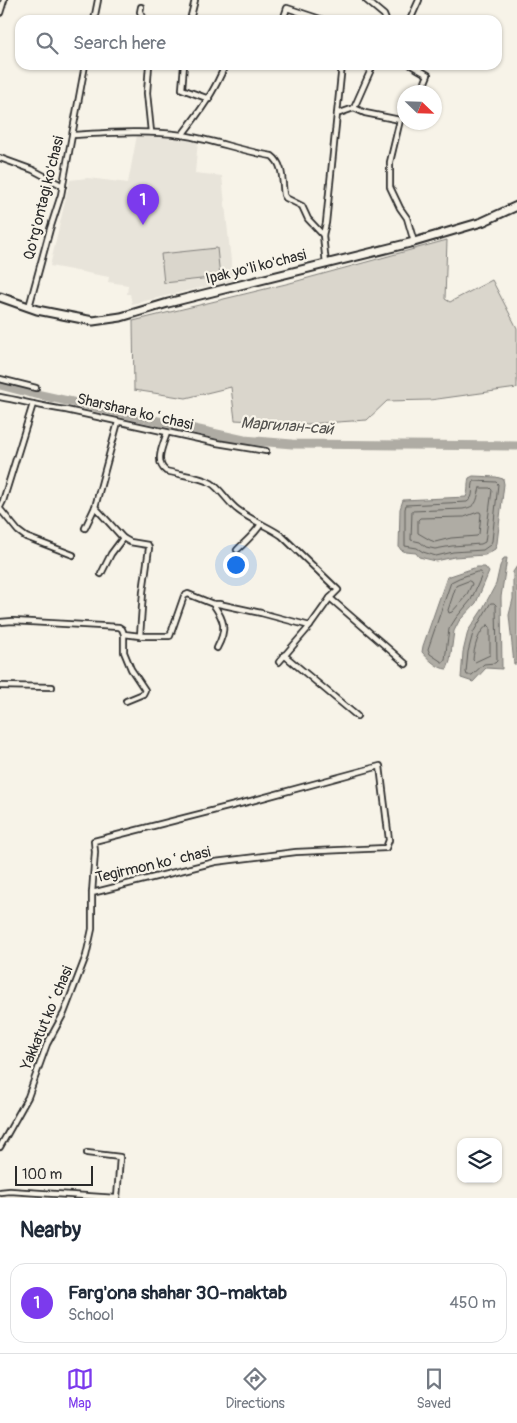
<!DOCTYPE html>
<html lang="en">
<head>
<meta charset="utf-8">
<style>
  body { margin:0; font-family:Pangolin,sans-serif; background:#f2f2f3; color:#1f2937 }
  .controls { position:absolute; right:15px; bottom:15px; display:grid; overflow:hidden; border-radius:10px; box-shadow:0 1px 4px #0004 }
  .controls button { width:45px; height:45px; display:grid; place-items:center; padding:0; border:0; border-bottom:1px solid #e0e1e3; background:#fff; color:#1f2937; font:25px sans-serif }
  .compass { position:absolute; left:397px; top:85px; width:45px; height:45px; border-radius:50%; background:#fff; box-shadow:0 1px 4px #0004; rotate:113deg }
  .scale { position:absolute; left:15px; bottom:12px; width:78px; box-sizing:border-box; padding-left:5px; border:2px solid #2b2b2b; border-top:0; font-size:14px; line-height:18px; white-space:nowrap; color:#2b2b2b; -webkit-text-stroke:4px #f7f3e8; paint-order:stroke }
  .you { position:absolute; left:235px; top:564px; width:18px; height:18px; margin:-12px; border:4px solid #fff; border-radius:50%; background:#1a73e8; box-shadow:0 0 0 8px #1a73e833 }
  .badge { display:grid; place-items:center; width:32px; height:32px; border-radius:50%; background:#7c3aed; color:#fff; font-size:16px; font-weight:700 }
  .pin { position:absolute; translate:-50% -41px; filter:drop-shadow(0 1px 2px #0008) }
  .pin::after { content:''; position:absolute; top:26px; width:18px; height:15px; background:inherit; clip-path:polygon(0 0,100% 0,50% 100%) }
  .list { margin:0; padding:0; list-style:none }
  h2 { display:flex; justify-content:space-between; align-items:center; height:65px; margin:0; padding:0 20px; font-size:21px }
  h2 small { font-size:16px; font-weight:400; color:#747a83 }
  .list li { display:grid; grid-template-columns:32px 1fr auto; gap:15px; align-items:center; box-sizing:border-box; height:80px; margin:0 10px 10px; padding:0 10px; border:1px solid #e0e1e3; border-radius:15px }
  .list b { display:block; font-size:19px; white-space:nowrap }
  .list p { margin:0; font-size:16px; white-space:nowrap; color:#747a83 }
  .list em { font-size:16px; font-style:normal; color:#747a83 }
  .icon { flex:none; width:28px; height:28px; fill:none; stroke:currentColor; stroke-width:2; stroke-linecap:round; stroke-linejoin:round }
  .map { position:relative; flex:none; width:517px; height:1198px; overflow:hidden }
  .search { position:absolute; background:#fff; box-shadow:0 1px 4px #0004; left:15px; right:15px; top:15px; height:55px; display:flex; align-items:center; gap:12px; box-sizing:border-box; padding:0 18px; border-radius:15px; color:#747a83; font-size:19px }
  .sheet { height:155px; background:#fff }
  nav { display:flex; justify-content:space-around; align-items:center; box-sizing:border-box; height:70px; border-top:1px solid #e0e1e3; background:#fff; font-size:14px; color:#747a83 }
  nav a { display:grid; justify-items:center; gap:2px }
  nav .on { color:#7c3aed }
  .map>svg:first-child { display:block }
  .built { fill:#e8e4da }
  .green { fill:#dad6cc; stroke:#82807c }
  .water { fill:#afaca4; stroke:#7a7874 }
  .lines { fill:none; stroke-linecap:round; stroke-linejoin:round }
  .shore { stroke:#605f5b; stroke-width:1 }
  .river { stroke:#afaca4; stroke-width:9 }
  .street-casing { stroke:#2b2b2b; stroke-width:8 }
  .secondary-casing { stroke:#2b2b2b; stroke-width:11 }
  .street { stroke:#f7f3e8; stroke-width:4.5 }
  .secondary { stroke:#f7f3e8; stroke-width:7 }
  .labels { text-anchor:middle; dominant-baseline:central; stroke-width:4.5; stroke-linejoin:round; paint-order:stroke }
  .street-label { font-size:15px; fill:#2b2b2b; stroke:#f7f3e8 }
  .water-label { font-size:16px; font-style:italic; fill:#53524f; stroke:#f7f3e8 }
</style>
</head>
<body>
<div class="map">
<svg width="517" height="1198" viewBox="0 0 517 1198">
  <rect width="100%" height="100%" fill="#f7f3e8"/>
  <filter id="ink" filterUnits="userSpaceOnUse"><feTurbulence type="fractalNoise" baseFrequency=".02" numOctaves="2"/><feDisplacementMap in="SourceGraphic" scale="10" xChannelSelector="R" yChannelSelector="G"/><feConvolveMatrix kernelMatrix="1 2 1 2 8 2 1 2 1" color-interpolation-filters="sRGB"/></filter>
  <g filter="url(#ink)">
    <path class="built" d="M137 135 198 141 195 173 222 176 233 280 132 304 130 294H127L128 285 108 282 109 277 50 266 70 180 88 178 128 183Z"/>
    <g class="green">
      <path d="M447 240 445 299 450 302 492 280 517 328V388L430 400 387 401 367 420 308 424 235 420 231 387 186 398 134 390 133 321 290 283Z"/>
      <path d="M217 248 220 277 164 283 161 254Z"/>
    </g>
    <g class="water">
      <path d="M473 476 496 477 503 479 504 484 497 543 495 549 485 555 454 557 436 561 419 557 416 553 406 552 401 550 399 547 400 509 403 500 466 497C469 491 467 484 469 478Z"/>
      <path d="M504 558H507L501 597 502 669 486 668 473 682 461 678 463 652 468 631 482 610 496 584 500 566Z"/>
      <path d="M517 566V664H514L509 615 513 599V572Z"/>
      <path d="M477 567H485L489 572 476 603 459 621 454 631 450 661 447 669C438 669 428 659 422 652L423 646 447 577Z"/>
    </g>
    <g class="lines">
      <g class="shore">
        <path d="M474 481 496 482 498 484 492 541 490 545 483 550 453 552 436 556 423 552 417 548 405 546V509L406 505 467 502C476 496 470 488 474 481Z"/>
        <path d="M480 488H490L492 490 485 542 481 544 452 546 435 549 426 547 420 542 411 540 412 511 463 509C479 506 476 500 480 488Z"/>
        <path d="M478 512H480L481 514 479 534 477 536 451 538 435 542 430 540 418 533V520L420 518 464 517Z"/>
        <path d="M477 572H481L482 575 471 600 456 618 449 629 445 660 444 662H442L430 654 428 649 451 582 459 578Z"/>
        <path d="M469 581 471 582 472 584 466 596 452 612 449 613 448 610 456 586Z"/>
        <path d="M491 603H494L496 605 497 661 495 663 484 664 472 675H467L466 672 468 652 473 633Z"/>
        <path d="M488 625 490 627V655L475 662 473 660C474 648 478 631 488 625Z"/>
      </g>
      <path class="river" d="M0 385 27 392 244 440 292 444 517 446"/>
      <g class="street-casing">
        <g id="street">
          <path d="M366 0 384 15 386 20"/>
          <path d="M141 7 140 12 145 20"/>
          <path d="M0 13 4 0"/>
          <path d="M94 20 98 0"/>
          <path d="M190 20 195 0"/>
          <path d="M283 20 287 8 323 20"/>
          <path d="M410 20 419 0"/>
          <path d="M149 65 147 93 151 132"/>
          <path d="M184 65 182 89 209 99"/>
          <path d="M411 65 428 75 421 92"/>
          <path d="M354 108 365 113 400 120 390 162V187L400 208 407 218 414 242"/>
          <path d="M337 114 342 65"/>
          <path d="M73 135C109 133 145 130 182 135 213 140 242 151 272 156 284 165 282 182 284 195L286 198 302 206 308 219 323 235"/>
          <path d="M182 135C199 113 215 91 225 65"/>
          <path d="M0 158 33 170 63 186"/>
          <path d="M326 264 323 235 326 223 337 114 354 108 373 65"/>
          <path d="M29 307 50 229 61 195 85 65"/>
          <path d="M0 379 36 388"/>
          <path d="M0 397C22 401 43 407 66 410L217 443 266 451"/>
          <path d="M167 433C163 445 154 462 166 471 180 475 198 476 211 483 221 489 228 503 238 510 252 521 268 526 282 536L338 590 330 598 310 626 279 662"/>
          <path d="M0 507 3 501 33 404"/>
          <path d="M95 507 123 538 130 542 148 545 149 548 143 592 140 636"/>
          <path d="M0 509 18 531 26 537 73 555"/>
          <path d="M85 528 95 507 118 422"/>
          <path d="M237 550C246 541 254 535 261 524"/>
          <path d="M101 574 111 554 123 538"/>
          <path d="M330 598 406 664"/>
          <path d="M213 604C225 621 227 629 217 648"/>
          <path d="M0 622 13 621 119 627 122 629 124 634 140 636H170L184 596 188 594 213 604H219L261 613 310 626"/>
          <path d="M124 634V652L131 669 145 690 143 694 126 701"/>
          <path d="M284 655 357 716"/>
          <path d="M0 686 52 687"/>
          <path d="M0 1147 28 1097 47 1044 64 1013 86 956 92 929V893L95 852 94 841 251 801 380 766 389 840 386 848 296 852 215 862 92 893"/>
          <path d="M87 1153 120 1157 117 1198"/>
          <path d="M0 1192 10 1191 116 1198"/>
        </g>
      </g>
      <g class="secondary-casing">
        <path id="secondary" d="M0 297 37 310 93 321 121 317 168 303 414 242 482 222 517 206"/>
      </g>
      <use href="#street" class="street"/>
      <use href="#secondary" class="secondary"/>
    </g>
  </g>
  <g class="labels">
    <g class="street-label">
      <text transform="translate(44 198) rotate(-76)">Qo'rg'ontagi ko'chasi</text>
      <text transform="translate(256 267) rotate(-14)">Ipak yo'li ko'chasi</text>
      <text transform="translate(135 412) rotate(13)">Sharshara koʻchasi</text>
      <text transform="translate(153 865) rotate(-13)">Tegirmon koʻchasi</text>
      <text transform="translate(47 1018) rotate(-67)">Yakkatut koʻchasi</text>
    </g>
    <g class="water-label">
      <text transform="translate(287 426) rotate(4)">Маргилан-сай</text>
    </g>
  </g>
</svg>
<div class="controls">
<button><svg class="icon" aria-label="layers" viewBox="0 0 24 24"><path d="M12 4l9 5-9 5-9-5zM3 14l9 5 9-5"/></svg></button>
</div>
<svg class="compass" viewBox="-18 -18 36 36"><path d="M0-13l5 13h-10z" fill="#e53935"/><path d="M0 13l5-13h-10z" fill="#747a83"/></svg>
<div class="scale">100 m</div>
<div class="you"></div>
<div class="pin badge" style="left:143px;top:225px">1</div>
<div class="search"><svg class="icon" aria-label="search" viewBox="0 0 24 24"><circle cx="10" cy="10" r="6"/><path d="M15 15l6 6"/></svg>Search here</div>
</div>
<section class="sheet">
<h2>Nearby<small></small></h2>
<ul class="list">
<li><span class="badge">1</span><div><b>Farg'ona shahar 30-maktab</b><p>School</p></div><em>450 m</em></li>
</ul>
</section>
<nav>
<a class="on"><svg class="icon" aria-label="map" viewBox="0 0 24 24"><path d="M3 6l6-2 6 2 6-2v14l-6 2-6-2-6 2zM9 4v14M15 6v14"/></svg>Map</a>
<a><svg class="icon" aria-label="directions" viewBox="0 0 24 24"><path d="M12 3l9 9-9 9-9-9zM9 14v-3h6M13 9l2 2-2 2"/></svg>Directions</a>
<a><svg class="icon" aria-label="saved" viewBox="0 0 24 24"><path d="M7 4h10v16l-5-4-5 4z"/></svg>Saved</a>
</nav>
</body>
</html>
